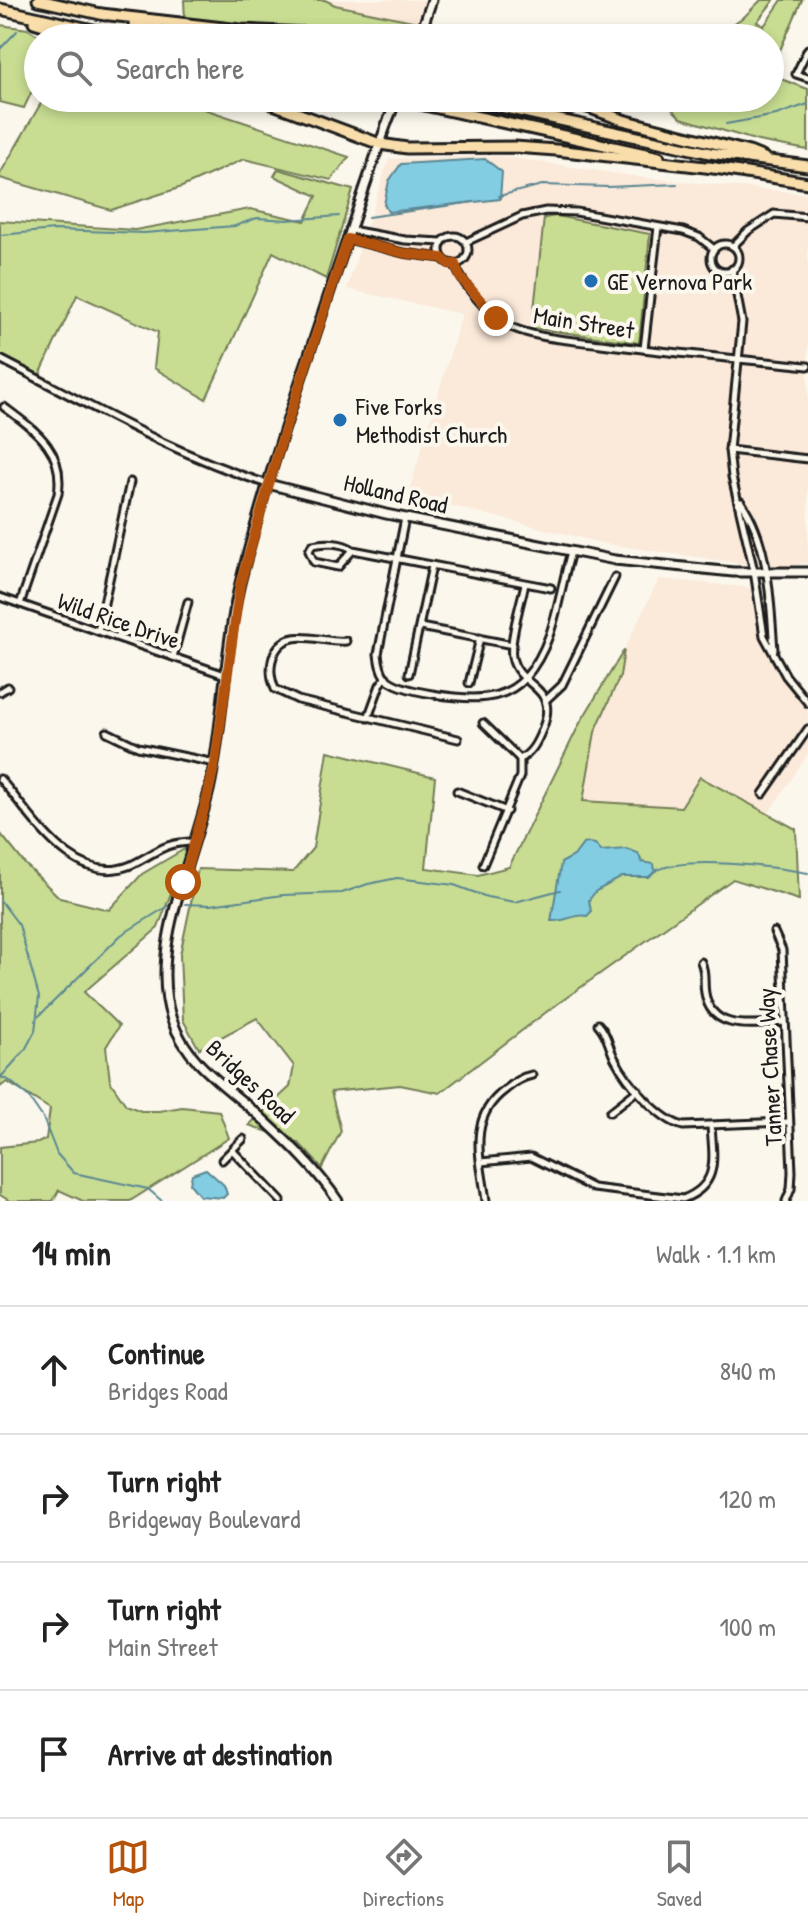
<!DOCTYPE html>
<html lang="en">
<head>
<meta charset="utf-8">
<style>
  body { margin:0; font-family:"Patrick Hand",sans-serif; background:#f6f6f6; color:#222 }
  .stop { position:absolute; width:24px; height:24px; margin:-18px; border:6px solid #b45309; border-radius:50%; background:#fff }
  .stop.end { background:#b45309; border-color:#fff; box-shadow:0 2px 8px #0008 }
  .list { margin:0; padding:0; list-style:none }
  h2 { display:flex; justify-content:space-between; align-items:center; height:104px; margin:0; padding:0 32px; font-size:34px }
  h2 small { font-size:26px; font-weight:400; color:#767676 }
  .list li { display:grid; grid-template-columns:52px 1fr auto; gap:24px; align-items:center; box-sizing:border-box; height:128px; padding:0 32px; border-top:2px solid #e0e0e0 }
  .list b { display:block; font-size:30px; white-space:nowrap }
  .list p { margin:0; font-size:26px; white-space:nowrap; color:#767676 }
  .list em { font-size:26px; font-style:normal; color:#767676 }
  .icon { flex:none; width:44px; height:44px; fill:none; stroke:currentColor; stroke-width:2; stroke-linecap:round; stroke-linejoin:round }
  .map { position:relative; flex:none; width:808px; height:1201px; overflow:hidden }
  .search { position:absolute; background:#fff; box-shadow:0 4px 12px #0003; left:24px; right:24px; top:24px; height:88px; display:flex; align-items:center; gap:20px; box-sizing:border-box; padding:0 28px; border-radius:44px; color:#767676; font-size:30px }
  .sheet { height:616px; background:#fff }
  nav { display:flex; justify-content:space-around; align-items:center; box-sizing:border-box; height:112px; border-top:2px solid #e0e0e0; background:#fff; font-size:22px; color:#767676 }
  nav a { display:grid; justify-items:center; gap:4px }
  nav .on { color:#b45309 }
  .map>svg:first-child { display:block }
  .built { fill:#fbe9d9 }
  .green { fill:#c8dd92; stroke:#727c57; stroke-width:2 }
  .water { fill:#83cde3; stroke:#5a8693; stroke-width:2 }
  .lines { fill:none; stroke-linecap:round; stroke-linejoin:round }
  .stream { stroke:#5a8693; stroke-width:2 }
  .street-casing { stroke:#1c1c1c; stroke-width:11 }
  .secondary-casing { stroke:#1c1c1c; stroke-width:13 }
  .highway-casing { stroke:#1c1c1c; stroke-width:15 }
  .street { stroke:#fbf7ec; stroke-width:5 }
  .secondary { stroke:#fbf7ec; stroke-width:7 }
  .highway { stroke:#f9deab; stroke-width:9 }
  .secondary-bridge-casing { stroke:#1c1c1c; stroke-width:13; stroke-linecap:butt }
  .secondary-bridge { stroke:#fbf7ec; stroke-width:7 }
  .route { stroke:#b45309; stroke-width:10 }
  .poi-dot { fill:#1f6fb2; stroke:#fbf7ec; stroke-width:3 }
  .labels { text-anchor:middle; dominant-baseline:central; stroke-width:8; stroke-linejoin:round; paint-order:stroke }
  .poi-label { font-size:24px; fill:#1c1c1c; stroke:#fbf7ec; text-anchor:start }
  .street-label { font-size:24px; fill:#1c1c1c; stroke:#fbf7ec }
</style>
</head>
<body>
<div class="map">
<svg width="808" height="1201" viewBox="0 0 808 1201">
  <rect width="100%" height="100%" fill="#fbf7ec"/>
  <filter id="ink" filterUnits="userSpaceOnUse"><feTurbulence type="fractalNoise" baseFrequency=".0125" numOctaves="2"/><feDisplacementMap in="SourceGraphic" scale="16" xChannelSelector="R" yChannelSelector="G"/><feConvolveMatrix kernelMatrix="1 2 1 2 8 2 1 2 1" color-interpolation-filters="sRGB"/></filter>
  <g filter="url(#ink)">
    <g class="built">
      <path d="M325 0H426L417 22 335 5Z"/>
      <path d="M499 156 646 178 808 194V563L773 568 606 544 408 495 462 314 347 289 389 159Z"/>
      <path d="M659 579 753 588 791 691 808 711V754L768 814 744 801 681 807 583 802 595 732 620 676 624 650Z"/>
    </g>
    <g class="green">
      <path d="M184 0H325L335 5 417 22C406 28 393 27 380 28 315 32 250 25 185 20Z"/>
      <path d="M761 0H774L757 22 764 26 782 0H802L770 73V38H712L745 16Z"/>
      <path d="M0 25 28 29 42 38H38V78L24 108 0 102Z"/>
      <path d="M770 75 808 89V150L758 141 681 118 664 101 667 98H770Z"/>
      <path d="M44 98H171L349 157 331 180 244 159 182 187 111 210 0 178V174Z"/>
      <path d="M278 169 353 190 326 279 273 252 206 399 154 368 158 332 77 295 37 381 0 361V221L135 230 250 209 305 221 317 196 274 176Z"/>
      <path d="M556 216 650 234 639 343 532 328 544 218Z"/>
      <path d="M624 650 620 676 595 732 583 801 681 807 700 777 796 829 799 900 733 879 549 1010 440 1093 400 1085 331 1092 341 1131 322 1168 299 1143 249 1125 290 1087 294 1066 257 1018 199 1049 183 1020 180 955 198 869 293 872 313 848 328 751 435 777 426 868 478 875 509 867 580 723Z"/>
      <path d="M0 833 25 864 60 898 109 910 142 874 188 847 158 928 84 992 119 1026 106 1047 110 1081 126 1105 141 1111H159L182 1107 219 1111 229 1138 130 1201H83L59 1190 53 1201H10L0 1195V1147L38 1143 46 1139 50 1109 7 1082 0 1087Z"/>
    </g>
    <g class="water">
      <path d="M485 159 502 172 500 199 388 212 384 204 389 181 401 164Z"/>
      <path d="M588 843 595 844 601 851 626 849 638 853 642 862 654 864 655 871 649 877H622L596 891 589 900 591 912 587 916C575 913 567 922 551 921L561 863 574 856 583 844Z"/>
      <path d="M206 1169 224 1185 227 1194 223 1198 200 1196 190 1184 192 1174Z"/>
    </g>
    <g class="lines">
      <g class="stream">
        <path d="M0 49 17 31"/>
        <path d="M726 124 776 115 808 104"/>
        <path d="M499 196 542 185 608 187 677 184"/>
        <path d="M368 217 474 202"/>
        <path d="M0 235 54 230 144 233 235 226 257 218 287 220 339 216"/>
        <path d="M655 871C687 855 772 867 808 873"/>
        <path d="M0 900 19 925 39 997 35 1031 25 1050 1 1077"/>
        <path d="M185 904 210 905 283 895 342 893 368 884 397 878 454 885 487 897 515 902 560 890"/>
        <path d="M39 1016 121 935 171 904"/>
        <path d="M1 1077 10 1081 28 1096 43 1118 57 1154 74 1173 148 1189 162 1201"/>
      </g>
      <g class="street-casing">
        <g id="street">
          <path d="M808 49 796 74 808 78"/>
          <path d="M351 230 405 240 442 242"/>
          <circle cx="454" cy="250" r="14"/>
          <path d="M348 239 403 253 442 258"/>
          <path d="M466 242 522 216 546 211 576 212 683 231 699 237 714 249"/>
          <circle cx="725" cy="258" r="14"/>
          <path d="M733 246 748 231 774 214 808 217"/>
          <path d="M455 264C461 284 492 319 511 327 539 339 571 340 601 344 670 353 739 359 808 366"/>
          <path d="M732 269 742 322 729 450 732 477 754 571 764 636 786 676 808 703"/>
          <path d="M644 349 658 227"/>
          <path d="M0 359C88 404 173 454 268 484"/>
          <path d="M4 407C36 431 65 450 58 494L20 604"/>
          <path d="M729 450 808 459"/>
          <path d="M741 502C770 544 770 601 774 650"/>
          <path d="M405 518 378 654C379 662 380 670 385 677 399 693 466 700 487 697 502 695 515 689 525 678 556 643 558 594 571 552"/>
          <path d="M353 550C342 542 325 542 312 545L309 551 314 562 338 567 353 550 551 588"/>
          <path d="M0 597 225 675"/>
          <path d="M420 627 513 645"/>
          <path d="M98 631 130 482"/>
          <path d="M346 641C323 644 289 625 275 652 269 665 270 676 275 689L298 700 458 739"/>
          <path d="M173 657 188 602"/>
          <path d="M409 674 432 566"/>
          <path d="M469 683 480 638"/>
          <path d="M0 692 8 687"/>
          <path d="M546 700 562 685 615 577"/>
          <path d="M368 718 380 685 386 677"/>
          <path d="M483 723 520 759"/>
          <path d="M107 732 138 747 215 763"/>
          <path d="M520 759C532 753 537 742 542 730 561 684 518 689 512 657 509 642 521 601 525 584"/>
          <path d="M0 779C32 815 74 889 131 865 156 853 164 842 194 842"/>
          <path d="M457 791 507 811"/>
          <path d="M763 794 808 729"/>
          <path d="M483 865 520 776V759"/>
          <path d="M774 932 782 950 792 1172 791 1189 786 1201"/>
          <path d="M701 962C706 973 703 982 705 993 711 1033 755 1024 784 1022"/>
          <path d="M598 1024C608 1034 608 1046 615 1059 627 1082 658 1119 683 1126L789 1122"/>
          <path d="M610 1112 638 1090"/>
          <path d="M232 1150 281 1201"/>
          <path d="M222 1160 243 1139"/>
          <path d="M481 1162 531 1157 593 1188 683 1199C720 1185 713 1158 711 1126"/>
          <path d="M486 1201C481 1160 466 1119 505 1090 514 1083 521 1077 532 1075"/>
        </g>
      </g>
      <g class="secondary-casing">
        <g id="secondary">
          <path d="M419 38 432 0"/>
          <path d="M268 484 386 514 615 560 733 572H808"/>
          <path d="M338 1201C318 1171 291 1145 265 1121 231 1089 188 1066 172 1020 147 949 195 856 210 786 224 719 224 649 240 583 264 487 296 394 327 300 347 241 366 182 387 123"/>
        </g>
      </g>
      <g class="highway-casing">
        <g id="highway">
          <path d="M38 0 105 15"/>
          <path d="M0 9 129 38"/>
          <path d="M101 14 241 30 420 38"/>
          <path d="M34 22 85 38"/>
          <path d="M134 23 195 38"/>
          <path d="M257 98 380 144 407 148 515 147 556 150 714 168"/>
          <path d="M393 98 659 157"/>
          <path d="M460 98 710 153 808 166"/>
          <path d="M563 98 623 120 749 152 764 158"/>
          <path d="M709 167 808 183"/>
        </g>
      </g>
      <use href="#street" class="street"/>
      <use href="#secondary" class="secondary"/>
      <use href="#highway" class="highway"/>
      <g class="secondary-bridge-casing">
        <path id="secondary-bridge" d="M387 123 397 98"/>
      </g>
      <use href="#secondary-bridge" class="secondary-bridge"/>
    </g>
  </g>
  <g class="lines" filter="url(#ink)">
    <path class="route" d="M183 882 206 802 215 763 240 585 282 439 348 239 403 253 442 258 449 264H455L460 277 496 318"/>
  </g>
  <g class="poi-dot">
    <circle cx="591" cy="281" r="8"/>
    <circle cx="340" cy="420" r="8"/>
  </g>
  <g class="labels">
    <g class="poi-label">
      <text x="607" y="281">GE Vernova Park</text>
      <text x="356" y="406">Five Forks<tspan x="356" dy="28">Methodist Church</tspan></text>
    </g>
    <g class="street-label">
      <text transform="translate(584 322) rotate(9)">Main Street</text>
      <text transform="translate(396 493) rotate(13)">Holland Road</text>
      <text transform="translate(119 620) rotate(19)">Wild Rice Drive</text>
      <text transform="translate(769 1067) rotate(-93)">Tanner Chase Way</text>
      <text transform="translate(251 1081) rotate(43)">Bridges Road</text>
    </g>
  </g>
</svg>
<div class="stop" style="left:183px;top:882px"></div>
<div class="stop end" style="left:496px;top:318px"></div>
<div class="search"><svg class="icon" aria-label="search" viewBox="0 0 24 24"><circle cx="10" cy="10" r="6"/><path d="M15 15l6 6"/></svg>Search here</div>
</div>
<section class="sheet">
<h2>14 min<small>Walk · 1.1 km</small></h2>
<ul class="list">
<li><svg class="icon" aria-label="ahead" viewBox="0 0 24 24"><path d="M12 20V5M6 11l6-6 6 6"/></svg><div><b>Continue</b><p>Bridges Road</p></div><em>840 m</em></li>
<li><svg class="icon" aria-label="right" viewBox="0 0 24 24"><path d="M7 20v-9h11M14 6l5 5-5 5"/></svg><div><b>Turn right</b><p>Bridgeway Boulevard</p></div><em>120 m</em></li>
<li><svg class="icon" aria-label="right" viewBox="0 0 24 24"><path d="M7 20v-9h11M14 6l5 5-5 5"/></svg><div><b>Turn right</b><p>Main Street</p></div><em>100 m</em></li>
<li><svg class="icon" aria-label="arrive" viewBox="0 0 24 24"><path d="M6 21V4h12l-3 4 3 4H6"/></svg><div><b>Arrive at destination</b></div></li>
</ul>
</section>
<nav>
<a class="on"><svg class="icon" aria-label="map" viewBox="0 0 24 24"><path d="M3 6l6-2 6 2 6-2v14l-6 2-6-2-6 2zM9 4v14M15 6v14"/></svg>Map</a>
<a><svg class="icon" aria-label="directions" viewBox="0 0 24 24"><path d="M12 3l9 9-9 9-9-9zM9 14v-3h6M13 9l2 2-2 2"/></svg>Directions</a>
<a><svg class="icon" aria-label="saved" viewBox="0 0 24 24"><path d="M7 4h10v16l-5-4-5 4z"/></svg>Saved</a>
</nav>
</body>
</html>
